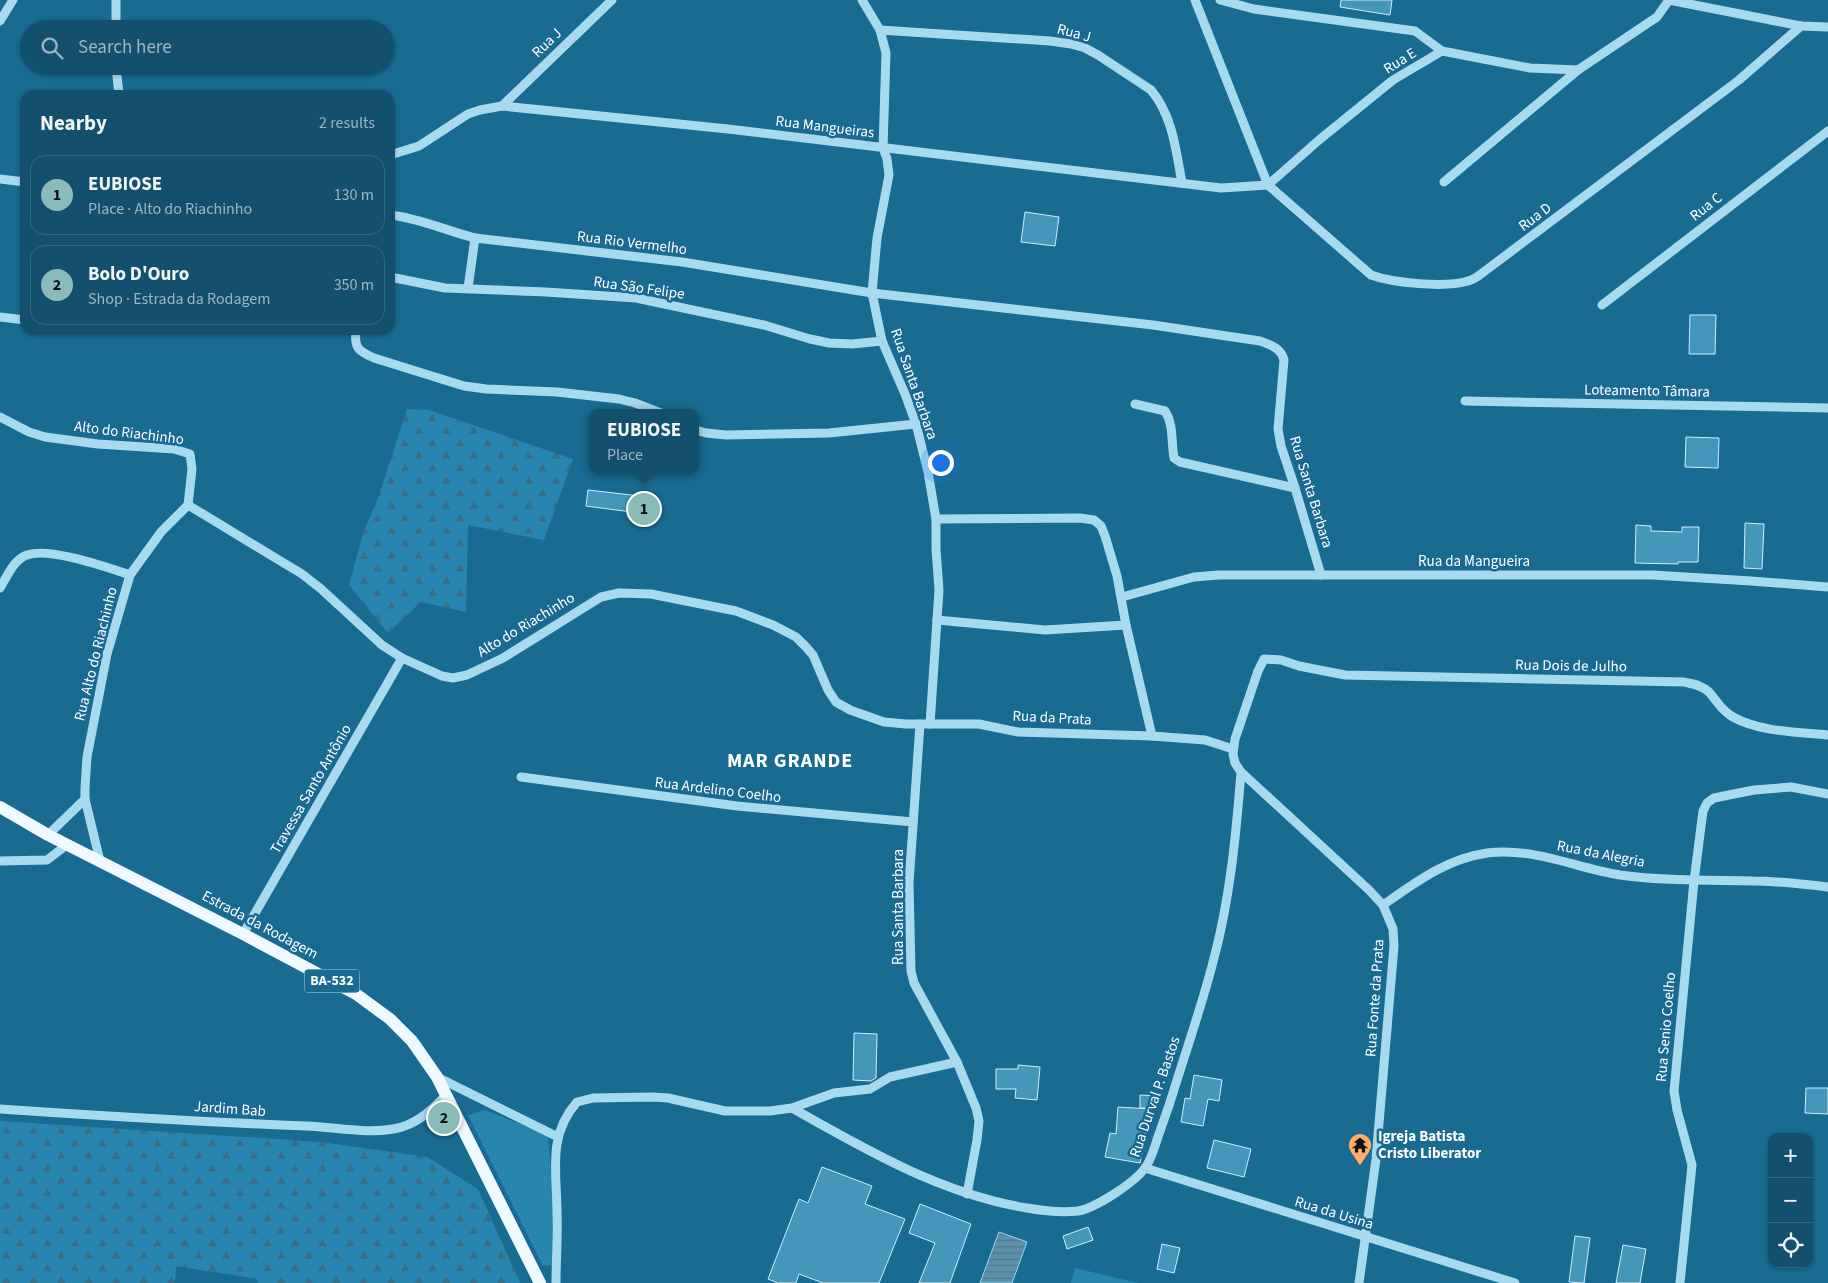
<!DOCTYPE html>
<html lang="en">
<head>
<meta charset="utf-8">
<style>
  body { margin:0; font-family:"Source Sans 3",sans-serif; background:#1c5772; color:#f1f3f6 }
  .controls { position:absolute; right:15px; bottom:15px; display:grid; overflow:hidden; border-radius:10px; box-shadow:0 1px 4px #0004 }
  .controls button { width:45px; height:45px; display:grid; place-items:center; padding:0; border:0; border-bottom:1px solid #326780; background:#13506d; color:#f1f3f6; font:25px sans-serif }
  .you { position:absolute; left:940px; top:462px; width:18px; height:18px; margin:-12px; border:4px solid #fff; border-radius:50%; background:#1a73e8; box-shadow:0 0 0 8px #1a73e833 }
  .badge { display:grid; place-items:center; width:32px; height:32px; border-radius:50%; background:#8bbbb9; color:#111; font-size:16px; font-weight:700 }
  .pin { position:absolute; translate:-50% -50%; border:2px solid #fff; box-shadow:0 1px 5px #0006 }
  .popup { position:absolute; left:589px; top:409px; width:110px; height:65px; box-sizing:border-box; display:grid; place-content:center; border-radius:10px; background:#13506d; filter:drop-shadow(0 1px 4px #0005); font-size:16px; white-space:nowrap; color:#9db5c2 }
  .popup b { font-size:19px; color:#f1f3f6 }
  .popup::after { content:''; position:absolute; left:50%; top:100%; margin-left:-10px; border:10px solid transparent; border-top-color:#13506d }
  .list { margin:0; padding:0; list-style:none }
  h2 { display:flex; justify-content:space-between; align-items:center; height:65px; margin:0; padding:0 20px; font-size:21px }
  h2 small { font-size:16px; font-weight:400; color:#9db5c2 }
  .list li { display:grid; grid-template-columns:32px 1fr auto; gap:15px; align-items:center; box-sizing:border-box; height:80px; margin:0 10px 10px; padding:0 10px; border:1px solid #326780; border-radius:15px }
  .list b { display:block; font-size:19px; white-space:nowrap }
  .list p { margin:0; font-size:16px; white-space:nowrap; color:#9db5c2 }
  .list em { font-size:16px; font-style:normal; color:#9db5c2 }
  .icon { flex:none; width:28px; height:28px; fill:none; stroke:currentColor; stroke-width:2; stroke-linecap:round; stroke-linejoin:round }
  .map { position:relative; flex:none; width:1828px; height:1283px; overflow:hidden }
  .search { position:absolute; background:#13506d; box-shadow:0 1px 4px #0004; left:20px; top:20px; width:375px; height:55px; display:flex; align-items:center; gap:12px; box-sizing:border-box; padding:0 18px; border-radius:28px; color:#9db5c2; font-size:19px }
  .panel { position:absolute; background:#13506d; box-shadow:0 1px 4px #0004; left:20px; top:90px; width:375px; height:245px; border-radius:15px }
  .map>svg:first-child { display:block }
  .green { fill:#2885ad }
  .forest { fill:url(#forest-firs) }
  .water { fill:url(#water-rules); stroke:#9ad8f2 }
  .building { fill:#4596ba; stroke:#ceedfb }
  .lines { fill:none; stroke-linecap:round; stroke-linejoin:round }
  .minor { stroke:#a7daef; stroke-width:9 }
  .major { stroke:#f0f9ff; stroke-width:12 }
  .labels { text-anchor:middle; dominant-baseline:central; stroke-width:5; stroke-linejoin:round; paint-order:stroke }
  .shield { fill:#196b91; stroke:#bad3de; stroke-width:1 }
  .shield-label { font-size:14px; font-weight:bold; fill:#fff }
  .street-label { font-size:15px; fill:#fff; stroke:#196b91 }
  .poi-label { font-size:15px; font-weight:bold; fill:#fff; stroke:#196b91; text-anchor:start }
  .district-label { font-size:20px; font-weight:bold; letter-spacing:1px; fill:#fff; stroke:#196b91 }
</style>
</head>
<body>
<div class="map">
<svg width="1828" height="1283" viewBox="0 0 1828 1283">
  <defs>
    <pattern id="forest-firs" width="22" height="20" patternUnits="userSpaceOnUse" patternTransform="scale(1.25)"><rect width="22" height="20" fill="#2885ad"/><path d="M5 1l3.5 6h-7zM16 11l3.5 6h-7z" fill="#366e86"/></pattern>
    <pattern id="water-rules" width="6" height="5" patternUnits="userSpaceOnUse" patternTransform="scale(1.25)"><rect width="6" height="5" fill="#5a91ab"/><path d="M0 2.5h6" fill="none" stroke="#55798a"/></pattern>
  </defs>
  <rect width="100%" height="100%" fill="#196b91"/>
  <g class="green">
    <path d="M485 1110 548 1135 553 1200 552 1265 543 1266 468 1115Z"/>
    <path d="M1075 1268 1138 1283H1071Z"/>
  </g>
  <g class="forest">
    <path d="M407 409 429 410 573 459 544 540 468 525 466 612 421 602 388 633 349 585 364 530 377 501Z"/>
    <path d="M0 1121 321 1142 427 1157 478 1189 520 1283H258L257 1279 176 1266 175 1283H0Z"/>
  </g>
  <path class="water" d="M999 1232 1027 1242 1012 1283H980Z"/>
  <g class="building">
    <path d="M1341 0H1392L1390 15 1340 7Z"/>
    <path d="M1025 212 1059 217 1055 246 1021 242Z"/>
    <path d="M1690 315H1716L1715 354H1689Z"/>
    <path d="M1686 437 1719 438 1718 468 1685 467Z"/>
    <path d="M588 490 658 498 655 522 630 519 631 512 586 506Z"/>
    <path d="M1745 523 1764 524 1762 569 1744 568Z"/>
    <path d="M1636 525 1651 526V531L1682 532V527H1699L1698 562H1678V564L1635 563Z"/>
    <path d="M854 1033 877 1034 876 1078 871 1081 853 1080Z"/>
    <path d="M1018 1065 1040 1067 1037 1100 1015 1098 1016 1089H996V1069H1018Z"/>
    <path d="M1194 1075 1222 1080 1219 1101 1208 1099 1203 1126 1181 1122 1185 1098 1190 1099Z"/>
    <path d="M1806 1088H1828V1114L1805 1113Z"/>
    <path d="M1140 1095 1157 1096V1108H1140Z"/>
    <path d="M1118 1107 1151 1109V1123H1148L1140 1163 1105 1157 1110 1133 1116 1134Z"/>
    <path d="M1214 1140 1251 1149 1244 1177 1207 1168Z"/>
    <path d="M822 1167 872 1186 865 1204 905 1219 879 1283H823L799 1274 796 1283H778L768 1279 799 1199 808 1203Z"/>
    <path d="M920 1204 971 1224 950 1283H919L935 1243 909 1233Z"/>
    <path d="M1088 1227 1093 1240 1067 1249 1063 1236Z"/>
    <path d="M1575 1236 1590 1238 1584 1283 1569 1282Z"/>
    <path d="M1162 1244 1180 1248 1174 1273 1157 1269Z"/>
    <path d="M1623 1245 1646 1249 1640 1283H1616Z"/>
  </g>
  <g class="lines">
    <g class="minor">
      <path d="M862 0 880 30 886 53 883 148 887 159 889 175 877 238 872 293 882 341 905 394 916 424 928 472 936 519V549L939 590 930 724"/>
      <path d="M1195 0 1268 185 1371 275C1393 283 1445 288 1468 281 1474 280 1480 275 1485 271L1739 80 1801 26"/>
      <path d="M1220 0 1254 9 1415 31 1442 51"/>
      <path d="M0 21 13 0"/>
      <path d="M116 29V0"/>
      <path d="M880 30 1050 41 1071 44 1085 48 1098 55 1151 90C1173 116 1176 151 1182 183"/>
      <path d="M116 66 119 95"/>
      <path d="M502 106 612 0"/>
      <path d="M390 155 419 146 468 114 480 110 502 106 728 129 1221 188 1268 185"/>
      <path d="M0 179 25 182"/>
      <path d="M1444 182 1578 70 1657 17 1669 0 1801 26 1828 27"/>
      <path d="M1268 185 1319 140 1393 80 1442 51 1530 68 1578 70"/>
      <path d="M390 215C419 218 447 231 475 238L682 262 872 293 1153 325 1260 341C1271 345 1281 348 1284 360L1278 429 1281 446 1295 488 1321 575"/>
      <path d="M390 277 445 288 546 292 636 298 764 325 810 339 829 343 852 344 882 341"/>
      <path d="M468 288 475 238"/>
      <path d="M1602 305 1828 131"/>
      <path d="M0 317 25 320"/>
      <path d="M356 330C354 348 358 351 374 358L464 386 486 389 557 392 619 399 635 403 661 413"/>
      <path d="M1465 401 1828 408"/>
      <path d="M1135 404 1165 411C1174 425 1171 442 1174 458L1180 462 1295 488"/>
      <path d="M0 417 29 432 45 437 98 444 174 449 190 454 192 469 188 505"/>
      <path d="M695 430 706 433 726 435 829 433 916 424"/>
      <path d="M188 505 302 574 320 588 382 645 402 658 442 676 453 678 467 675 503 658 601 597 619 593 651 594 736 611 773 625 796 637 806 647 813 655 828 690 836 702 850 710 884 722 906 724H979L1018 732 1152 736 1205 740 1233 749"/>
      <path d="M936 519 1080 518 1094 520 1101 526 1105 536 1117 576 1126 625 1152 736"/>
      <path d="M0 588C7 577 13 560 27 555 49 547 106 567 130 575"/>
      <path d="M1122 597 1194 577 1219 575H1653L1751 581 1828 587"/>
      <path d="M937 620 1045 630 1126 625"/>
      <path d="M920 724 909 883 911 971 914 983 957 1062 976 1108 979 1121 977 1140 967 1194"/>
      <path d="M521 777 737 806 913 822"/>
      <path d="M48 835 85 799"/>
      <path d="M0 861 47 860 68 844"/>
      <path d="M100 861 85 799V788L87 757 107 654 130 575 161 532 188 505"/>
      <path d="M1383 905C1416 882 1446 859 1487 853 1533 847 1576 868 1620 875 1664 881 1708 880 1753 881 1778 881 1803 884 1828 887"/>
      <path d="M243 934 402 658"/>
      <path d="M437 1077 558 1137"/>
      <path d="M792 1108C866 1150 942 1194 1027 1208 1044 1211 1061 1213 1078 1211 1096 1208 1135 1182 1145 1168 1152 1159 1155 1145 1159 1134 1166 1115 1172 1097 1178 1077 1190 1039 1203 1001 1213 962 1230 900 1236 835 1241 772"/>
      <path d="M0 1109C102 1116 204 1122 306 1126 335 1127 365 1134 393 1129 415 1126 432 1110 446 1095"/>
      <path d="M1145 1168 1515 1283"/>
      <path d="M556 1283C556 1260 558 1236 557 1213 557 1172 547 1136 577 1102L593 1098 653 1097 668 1098 725 1111H770L792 1108 834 1093 870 1089 890 1077 957 1062"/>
      <path d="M1359 1283 1376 1159 1394 946 1393 929 1383 905 1369 890 1241 772 1235 763 1233 754 1235 739 1258 671 1264 659 1281 660 1299 666 1345 675 1684 682C1692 684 1702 685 1709 692 1717 701 1721 710 1733 717 1760 732 1797 732 1828 735"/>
      <path d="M1680 1283 1692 1165 1677 1110 1674 1091 1694 881 1703 811 1707 803 1714 798 1754 790 1791 787 1828 794"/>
    </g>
    <path class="major" d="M0 807 48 835 243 934 356 994 390 1019 412 1041 437 1077 540 1283"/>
  </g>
  <defs>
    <g id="temple-pin" transform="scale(1.25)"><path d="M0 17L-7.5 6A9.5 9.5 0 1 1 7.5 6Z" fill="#ffad66" stroke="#196b91"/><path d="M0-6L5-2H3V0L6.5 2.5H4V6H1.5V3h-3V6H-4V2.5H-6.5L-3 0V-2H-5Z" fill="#111"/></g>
  </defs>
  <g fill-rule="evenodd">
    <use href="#temple-pin" x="1360" y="1145"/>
  </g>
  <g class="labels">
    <rect class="shield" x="304.5" y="969.5" width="55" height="23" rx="4"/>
    <g class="shield-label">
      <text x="332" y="981">BA-532</text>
    </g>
    <g class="street-label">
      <text transform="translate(1074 33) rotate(15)">Rua J</text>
      <text transform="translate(547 43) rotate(-44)">Rua J</text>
      <text transform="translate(1400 61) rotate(-32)">Rua E</text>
      <text transform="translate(825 127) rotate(7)">Rua Mangueiras</text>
      <text transform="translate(1706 207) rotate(-38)">Rua C</text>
      <text transform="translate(1535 217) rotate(-37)">Rua D</text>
      <text transform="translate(632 243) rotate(7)">Rua Rio Vermelho</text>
      <text transform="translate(639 288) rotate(8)">Rua São Felipe</text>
      <text transform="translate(914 384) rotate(71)">Rua Santa Barbara</text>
      <text transform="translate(1647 391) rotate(1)">Loteamento Tâmara</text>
      <text transform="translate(129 433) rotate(7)">Alto do Riachinho</text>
      <text transform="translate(1311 492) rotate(73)">Rua Santa Barbara</text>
      <text x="1474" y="561">Rua da Mangueira</text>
      <text transform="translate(526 625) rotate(-31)">Alto do Riachinho</text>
      <text transform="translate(96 654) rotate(-76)">Rua Alto do Riachinho</text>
      <text transform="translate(1571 666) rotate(1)">Rua Dois de Julho</text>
      <text transform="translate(1052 718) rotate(3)">Rua da Prata</text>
      <text transform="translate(311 789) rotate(-60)">Travessa Santo Antônio</text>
      <text transform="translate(718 790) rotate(7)">Rua Ardelino Coelho</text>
      <text transform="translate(1601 854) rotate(11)">Rua da Alegria</text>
      <text transform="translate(898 907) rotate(-90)">Rua Santa Barbara</text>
      <text transform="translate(260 925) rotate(28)">Estrada da Rodagem</text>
      <text transform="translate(1375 998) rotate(-86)">Rua Fonte da Prata</text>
      <text transform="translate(1666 1027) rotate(-85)">Rua Senio Coelho</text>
      <text transform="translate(1155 1097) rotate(-71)">Rua Durval P. Bastos</text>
      <text transform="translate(230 1109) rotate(4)">Jardim Bab</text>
      <text transform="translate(1334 1213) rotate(17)">Rua da Usina</text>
    </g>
    <g class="poi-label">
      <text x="1378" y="1136">Igreja Batista<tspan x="1378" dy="17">Cristo Liberator</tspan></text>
    </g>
    <g class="district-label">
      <text x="790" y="761">MAR GRANDE</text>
    </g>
  </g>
</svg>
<div class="controls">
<button>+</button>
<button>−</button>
<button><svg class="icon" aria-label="locate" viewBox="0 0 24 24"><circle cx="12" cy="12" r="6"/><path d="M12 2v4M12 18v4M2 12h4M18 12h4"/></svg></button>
</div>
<div class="you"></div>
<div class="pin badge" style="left:644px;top:509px">1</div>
<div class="popup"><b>EUBIOSE</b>Place</div>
<div class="pin badge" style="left:444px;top:1118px">2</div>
<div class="search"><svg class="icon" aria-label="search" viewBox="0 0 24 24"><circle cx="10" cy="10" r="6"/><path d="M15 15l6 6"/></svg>Search here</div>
<section class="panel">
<h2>Nearby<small>2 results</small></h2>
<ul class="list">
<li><span class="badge">1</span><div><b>EUBIOSE</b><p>Place · Alto do Riachinho</p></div><em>130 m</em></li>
<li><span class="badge">2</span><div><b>Bolo D'Ouro</b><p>Shop · Estrada da Rodagem</p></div><em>350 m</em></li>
</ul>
</section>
</div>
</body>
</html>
